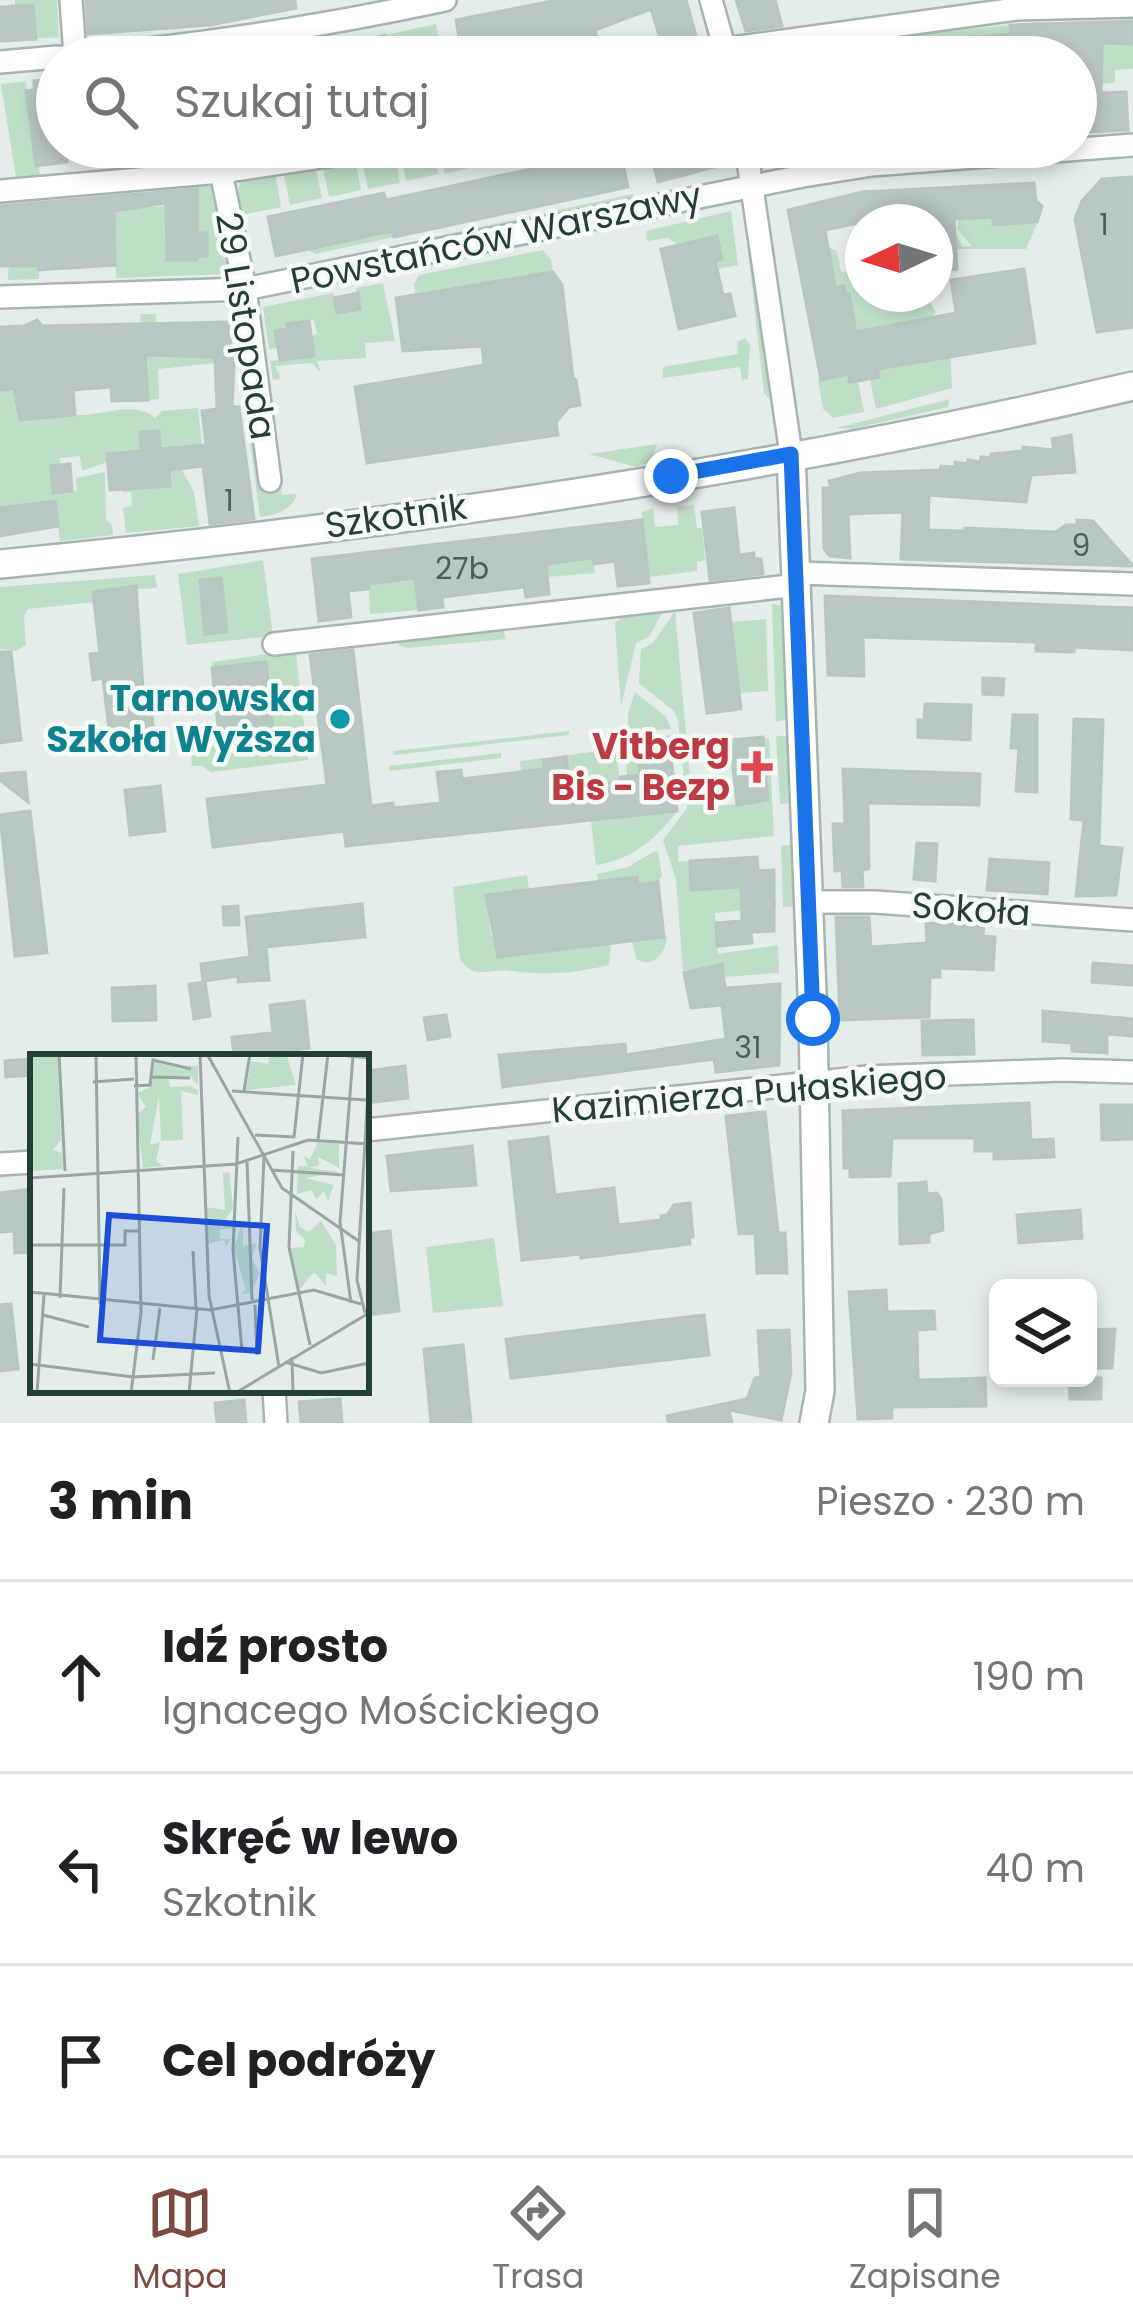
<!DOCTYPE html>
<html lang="pl">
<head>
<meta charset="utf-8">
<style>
  body { margin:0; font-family:Poppins,sans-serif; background:#f2f2f2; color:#202124 }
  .controls { position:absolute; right:36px; bottom:36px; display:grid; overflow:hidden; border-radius:18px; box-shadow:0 6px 18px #0003 }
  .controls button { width:108px; height:108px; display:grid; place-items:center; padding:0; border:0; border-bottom:3px solid #e0e0e0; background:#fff; color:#202124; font:60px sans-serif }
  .compass { position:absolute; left:845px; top:204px; width:108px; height:108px; border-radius:50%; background:#fff; box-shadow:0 6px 18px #0003; rotate:266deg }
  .stop { position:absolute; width:36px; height:36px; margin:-27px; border:9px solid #1a73e8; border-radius:50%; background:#fff }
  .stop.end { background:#1a73e8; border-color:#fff; box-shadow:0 3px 12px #0008 }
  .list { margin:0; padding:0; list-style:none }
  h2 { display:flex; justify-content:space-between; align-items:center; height:156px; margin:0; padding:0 48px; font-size:51px }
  h2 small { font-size:39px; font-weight:400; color:#757577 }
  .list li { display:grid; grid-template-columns:78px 1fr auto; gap:36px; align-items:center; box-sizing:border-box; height:192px; padding:0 48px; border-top:3px solid #e0e0e0 }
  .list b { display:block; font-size:45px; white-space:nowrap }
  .list p { margin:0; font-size:39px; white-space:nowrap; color:#757577 }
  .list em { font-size:39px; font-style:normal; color:#757577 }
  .icon { flex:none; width:66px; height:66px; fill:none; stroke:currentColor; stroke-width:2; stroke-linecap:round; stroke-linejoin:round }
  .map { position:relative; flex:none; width:1133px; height:1423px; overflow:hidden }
  .search { position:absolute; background:#fff; box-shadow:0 6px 18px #0003; left:36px; right:36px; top:36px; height:132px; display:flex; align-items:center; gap:30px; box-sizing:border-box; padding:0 42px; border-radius:66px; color:#757577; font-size:45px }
  .sheet { height:732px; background:#fff }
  nav { display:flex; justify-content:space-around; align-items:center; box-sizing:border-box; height:168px; border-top:3px solid #e0e0e0; background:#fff; font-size:33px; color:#757577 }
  nav a { display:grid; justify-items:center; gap:6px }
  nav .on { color:#7e4a3f }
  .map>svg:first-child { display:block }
  .green { fill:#bedec5 }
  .building { fill:#b9c8c2; stroke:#b7c7bf; stroke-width:3 }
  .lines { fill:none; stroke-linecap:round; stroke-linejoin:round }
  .minor-casing { stroke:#a7b5b0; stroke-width:26 }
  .tertiary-casing { stroke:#a7b5b0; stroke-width:32 }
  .minor { stroke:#fff; stroke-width:21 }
  .tertiary { stroke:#fff; stroke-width:27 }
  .route { stroke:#1a73e8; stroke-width:15 }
  .culture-dot { fill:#0f9aa8; stroke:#f5faf7; stroke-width:4.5 }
  .health-dot { fill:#e0444e; stroke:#f5faf7; stroke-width:4.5 }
  .labels { text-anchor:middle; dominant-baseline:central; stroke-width:9; stroke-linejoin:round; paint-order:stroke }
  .number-label { font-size:30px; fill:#496159 }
  .street-label { font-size:36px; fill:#243f36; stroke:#f5faf7 }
  .culture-label { font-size:36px; font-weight:bold; fill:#0d838f; stroke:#f5faf7; text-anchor:end }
  .health-label { font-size:36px; font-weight:bold; fill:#be3a42; stroke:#f5faf7; text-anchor:end }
  .inset-road { fill:none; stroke:#97a7a1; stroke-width:3 }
  .view { fill:#1d4ed8; fill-opacity:0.15; stroke:#1d4ed8; stroke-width:6 }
  .inset-edge { fill:none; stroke:#243f36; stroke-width:6 }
</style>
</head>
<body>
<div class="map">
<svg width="1133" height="1423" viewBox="0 0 1133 1423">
  <rect width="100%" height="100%" fill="#e4ede9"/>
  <g class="green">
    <path d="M15 0H57L59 37 36 39 33 6H15Z"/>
    <path d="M436 24 439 39 428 57H402L398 39 386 41 385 35Z"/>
    <path d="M1010 25 1011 34 974 37 976 57H900L897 36Z"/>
    <path d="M1102 43 1133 44V69L1115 70V83L1076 85V63H1083L1084 70Z"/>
    <path d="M26 81 28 108 47 107 36 146 41 183 17 184 1 84Z"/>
    <path d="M153 147H265L267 161 177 170 173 149 154 150Z"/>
    <path d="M412 147H432L438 174 406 181 400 150Z"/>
    <path d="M439 147H472L477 166 445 174Z"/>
    <path d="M394 151 400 183 368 189 361 157Z"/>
    <path d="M355 159 361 190 329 197 322 164Z"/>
    <path d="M315 165 322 198 290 205 283 170Z"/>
    <path d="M275 171 281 207 241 215 237 192 243 176Z"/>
    <path d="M210 181 216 186 234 274 116 278 114 238 38 235 39 279 8 280 10 234 37 217 198 203 197 184Z"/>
    <path d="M633 194 635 199 263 280 262 274Z"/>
    <path d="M743 206 764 325 769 399 764 393Z"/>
    <path d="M731 211 738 265 717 269 715 260 722 258 717 237 679 245 668 238 647 241 646 231Z"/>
    <path d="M993 217 994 225 1037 224 1026 249H936L935 258V244L942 248 955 237 935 238V233L955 231 962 247 972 246 957 229 959 218Z"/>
    <path d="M624 221 625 225 377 278 376 273Z"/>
    <path d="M392 231 394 237 315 254 307 249Z"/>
    <path d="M828 247 837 251 841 272 863 270V294H895L894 303 928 299 936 312 932 317 856 332 843 287H835Z"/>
    <path d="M543 250 551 260 553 272 415 293 414 284 419 275Z"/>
    <path d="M383 283 395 341 365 343 366 358 317 361 321 373 312 363 275 366 281 379 273 380 270 361 313 356 311 336 317 334 314 320 288 324V329L275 332 277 348 269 349 263 307 333 293 337 313 360 309 356 288Z"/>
    <path d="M140 314H156L158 355 215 354 216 363 158 369 159 399 148 400Z"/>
    <path d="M745 338 750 345 748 379 742 380 740 367 663 378V367L738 354 737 342Z"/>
    <path d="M950 353 952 388 876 409 870 379 878 377 877 369Z"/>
    <path d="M849 374 850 382 858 381 864 412 833 418 823 409 818 380Z"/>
    <path d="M0 390C27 390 48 413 73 415 102 417 133 399 155 418L162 411 198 408 202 445 181 468 194 492 199 526 126 533 123 508 132 506 131 492H122L117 454H107V462L82 471 80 456 60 458V465L51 467 54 493 77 491 76 478 105 472 106 520 112 525 113 535 60 541 56 511 0 508Z"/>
    <path d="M950 399 948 407 852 429 836 428Z"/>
    <path d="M270 401 282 495 297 494C292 510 276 515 260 517L246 409 251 408 262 489 276 488Z"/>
    <path d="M657 444 651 462 636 467 589 454Z"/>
    <path d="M694 505 697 528H702L705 560 697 562V571L649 577 642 512 653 508 655 527 678 525 677 507Z"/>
    <path d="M593 558 595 573 547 577 546 564Z"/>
    <path d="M263 560 273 636 187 645 178 574Z"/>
    <path d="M155 575 157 588 94 591V602L28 609 24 616 26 645 16 651 0 649V587Z"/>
    <path d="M415 578 419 610 370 614 369 584Z"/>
    <path d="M772 603 783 607 787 719 776 722Z"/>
    <path d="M663 610 650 636 636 643 621 706 615 623 626 614Z"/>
    <path d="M675 611 690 779H696L699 801 711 807 768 800 763 738H769L774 836 678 846V862L690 861 692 890 741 887 742 902 776 900V907L715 913 718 954 778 945 779 973 724 977 723 968 716 965 683 971 676 879 663 840 687 808 678 720 674 711 639 683 641 649 653 643Z"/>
    <path d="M766 619 768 691 739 693 731 622Z"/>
    <path d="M503 628 506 639 409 648 398 645 401 640Z"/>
    <path d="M275 653 296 654 308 760 211 772 202 766H192L191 756 204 747 220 745 222 755 275 748 266 663 212 668V662Z"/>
    <path d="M635 692 666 717 671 729 628 732V713Z"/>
    <path d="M569 731V735L394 755 393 751Z"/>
    <path d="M671 735 672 745 637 749 640 780 627 776 625 741Z"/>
    <path d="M776 736H788L791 803 780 804Z"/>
    <path d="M616 749 620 782 570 788 565 757 543 760 547 791 523 793 520 761Z"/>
    <path d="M501 753V758L389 771V766Z"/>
    <path d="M679 808C659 837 632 860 596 865L591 821Z"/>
    <path d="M792 845 795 906 783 907 781 846Z"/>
    <path d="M655 851 658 852 662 876 658 882 638 885 637 877 598 882 597 874 628 867Z"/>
    <path d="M527 875 529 890 486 896 491 936 611 943 609 965C577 973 543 976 512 971 491 967 474 982 460 959L453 887Z"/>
    <path d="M667 936C666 953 654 969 636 959L632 941Z"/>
    <path d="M494 1238 503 1306 433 1313 426 1247Z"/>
  </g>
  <g class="building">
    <path d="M86 0H295L296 8 210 25 88 34Z"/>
    <path d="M557 0H686L702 57H666L651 9 595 30 598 42 591 44 594 57H448L444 40 459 37 456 20Z"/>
    <path d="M736 0H775L782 26 746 31Z"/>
    <path d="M33 5 36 39 0 41V7Z"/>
    <path d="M1133 21V44L1102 43 1101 93 1126 92 1128 130 1076 133V95L1083 94V63H1076V57L1053 54 976 57 974 37 1011 34 1010 25Z"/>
    <path d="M385 35 386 41 398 38 402 57H347L346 50 371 45 370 39Z"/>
    <path d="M57 79V147H65L67 162 36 166 26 91 34 90V81Z"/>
    <path d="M124 147 173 149 174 161 126 165Z"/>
    <path d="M649 147H726L730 163 658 182Z"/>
    <path d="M620 150 628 187 394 237 392 231 276 256 268 217 384 193 386 200Z"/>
    <path d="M1133 177V327L1097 332 1075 219 1082 201 1102 179Z"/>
    <path d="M1034 183 1036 201 1042 206 1037 222 993 225V217L954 219 957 269 944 271 938 219 863 222 825 230 835 287 844 286 845 295 849 294 856 332 956 313 951 280 1024 269 1035 343 877 369 879 377 858 381 849 382V374L821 380 788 210 862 192Z"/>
    <path d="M197 189V233H207V256H197V260H167L166 203 114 211 115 265 39 270 38 266H0V206Z"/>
    <path d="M717 236 722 259 715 260 723 295 730 294 735 316 679 329 661 249Z"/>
    <path d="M553 272 562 285 573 378 576 380 580 405 569 407 556 422 558 435 367 463 355 387 484 365 482 346 403 351 396 298Z"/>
    <path d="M358 293 360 309 337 313 334 298Z"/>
    <path d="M37 320 42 326 228 322 234 364 232 407H239L254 519 210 524 203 466 169 470 170 486 110 490 107 454 141 451 140 432 159 431 160 449 206 445 202 411 217 409 215 357 145 355 148 400 112 401 111 387 73 390 75 415 20 420 14 389 0 390V327L24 326Z"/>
    <path d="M309 321 314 356 280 360 275 331 288 329 287 324Z"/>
    <path d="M1071 435 1075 472 1031 475 1026 502 929 495 928 530 965 531V528L1056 532 1066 525H1077V520L1093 521 1133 566 901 559 903 512 848 514 850 558 830 556 824 549 823 488H831L829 481 860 473 940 470 941 466 955 467V462L967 464 968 460 980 462 981 457 991 458V454L1022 451 1023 447 1054 450 1052 439Z"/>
    <path d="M70 464 72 491 53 493 51 466Z"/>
    <path d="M55 501 58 526 0 536V508Z"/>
    <path d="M734 508 739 555 754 553V559H761L763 574 710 580 702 512Z"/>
    <path d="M642 520 649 583 618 586 615 561 594 564 593 558 546 564 549 594 526 597 524 587 442 597 443 607 419 610 415 578 369 584V589L348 591 351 617 319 621 312 559Z"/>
    <path d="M221 578 227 632 205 634 200 580Z"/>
    <path d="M136 586 143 689H149L154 734 110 739 103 678 93 680 90 654 100 653 93 592Z"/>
    <path d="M825 596 1133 608V650L1074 647V652L1036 651V642L863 637 864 676 828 675Z"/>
    <path d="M729 608 741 709 707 713 694 613Z"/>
    <path d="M353 650 371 806 393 803V808L441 803 437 772 461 770 462 779 544 769 543 760 566 757 570 788 620 782V777L640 775 637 749 670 747 677 811 346 846 344 831 213 847 207 799 327 785 310 655Z"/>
    <path d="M0 652H11L21 740 0 743Z"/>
    <path d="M266 662 275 748 221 755 212 668Z"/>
    <path d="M983 678 1004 679 1003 695 983 694Z"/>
    <path d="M925 704 971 705 970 740 918 737V720H924Z"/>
    <path d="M1013 715H1037V792L1016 791 1019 748H1011Z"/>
    <path d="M1074 719 1103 720 1099 846 1122 848 1116 895 1076 896 1084 820 1071 819Z"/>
    <path d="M763 737 768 800 737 805 730 740Z"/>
    <path d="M843 769 980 774 979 805 868 803 869 869 862 870 863 887H843L842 870 835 871 833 824H845Z"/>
    <path d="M25 772 28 802 0 780V774Z"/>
    <path d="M160 786 165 831 130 835 125 790Z"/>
    <path d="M30 811 47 953 15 956 0 815Z"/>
    <path d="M917 843 937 844 935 881 914 879Z"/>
    <path d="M757 857 758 871 774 870V931L751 932 752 943 717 946 716 923 742 921 741 887 691 890 690 861Z"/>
    <path d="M990 859 1049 863 1047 894 987 890Z"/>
    <path d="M637 877 638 885 658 882 664 937 498 957 486 895Z"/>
    <path d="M362 904 365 937 266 947 269 980 238 982V976L203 981 201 964 250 957 246 917Z"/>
    <path d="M238 906 239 925H224L223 907Z"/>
    <path d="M836 917H869L871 947 927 943 926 923 984 926 983 936 995 937 993 970 940 968V977H930L929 1017 840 1020Z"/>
    <path d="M1093 963 1133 966V985L1092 982Z"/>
    <path d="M722 964 725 988 780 984 779 1065 716 1072 714 1059 503 1087 499 1055 625 1044 626 1055 726 1039 722 1005 691 1008 684 973Z"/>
    <path d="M205 982 210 1016 194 1019 189 984Z"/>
    <path d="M155 986 156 1020 113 1021 112 988Z"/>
    <path d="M304 1001 309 1048 295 1050 296 1057H234L232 1037 273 1033 270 1005Z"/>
    <path d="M1043 1011 1133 1019V1036L1107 1034V1053L1072 1051V1043L1043 1041Z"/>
    <path d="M446 1015 450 1036 428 1040 424 1018Z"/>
    <path d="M973 1020 974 1054 923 1055 922 1021Z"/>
    <path d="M33 1059V1075L6 1077 5 1061Z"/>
    <path d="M405 1066 408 1098 366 1103V1071Z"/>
    <path d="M1029 1103 1031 1140 1053 1139 1054 1157 994 1159V1151H975V1138H892L890 1176 850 1177V1168H844L843 1111Z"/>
    <path d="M1101 1105H1133V1139L1102 1140Z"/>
    <path d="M765 1112 778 1233H785L787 1273H757L755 1233 739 1234 726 1116Z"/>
    <path d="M548 1137 555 1195 614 1188 618 1225 661 1220V1216L667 1215 674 1205 690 1203 693 1237H689L690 1244 581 1258 580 1254 522 1260 509 1142Z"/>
    <path d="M472 1146 476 1185 391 1191 387 1156Z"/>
    <path d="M926 1182 927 1194 937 1193 941 1199 943 1230 929 1234V1242L900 1244 899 1184Z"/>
    <path d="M33 1189V1252L15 1253 14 1231 0 1232V1193Z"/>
    <path d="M1080 1210 1082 1238 1019 1243 1017 1215Z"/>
    <path d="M390 1231 399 1311 366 1315V1234Z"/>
    <path d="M886 1290 887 1312 934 1311 935 1329 917 1330 918 1380 985 1378 986 1406 892 1407V1418L858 1419 849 1292Z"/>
    <path d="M11 1304 18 1369 0 1371V1305Z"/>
    <path d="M704 1315 709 1355 511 1378 506 1339Z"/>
    <path d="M1115 1329 1112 1368H1088V1330Z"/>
    <path d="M789 1330 791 1373 781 1420 729 1410 732 1423H668L667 1416 747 1399 755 1378 761 1377 758 1331Z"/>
    <path d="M463 1345 471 1423H431L424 1349Z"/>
    <path d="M1069 1378H1101V1399H1070Z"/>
    <path d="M340 1399 342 1423H301L299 1402Z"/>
    <path d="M244 1400 246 1423H217L215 1403Z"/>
  </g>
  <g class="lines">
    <g class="minor-casing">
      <g id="minor">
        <path d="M71 0 75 56"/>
        <path d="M711 0 727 57"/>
        <path d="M725 49 1016 9 1133 6"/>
        <path d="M63 57C192 47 318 27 445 0"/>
        <path d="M0 62 57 57"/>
        <path d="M746 147 791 454"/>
        <path d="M221 172 245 289 270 481"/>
        <path d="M0 191 221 172 388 147"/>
        <path d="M0 297 245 289 803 176 872 165 1133 145"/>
        <path d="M797 573 1133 584"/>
        <path d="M274 644 798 585"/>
        <path d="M809 902H875L1133 920"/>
        <path d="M366 1130 867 1077 1062 1070 1133 1072"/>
        <path d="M0 1164 33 1162"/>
        <path d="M274 1390 276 1423"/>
      </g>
    </g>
    <g class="tertiary-casing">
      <g id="tertiary">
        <path d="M791 454 813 1019 820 1391 814 1423"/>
        <path d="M0 564C379 528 762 473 1133 386"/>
      </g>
    </g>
    <use href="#minor" class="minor"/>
    <use href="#tertiary" class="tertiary"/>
  </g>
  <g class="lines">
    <path class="route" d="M671 476 791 454 813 1019"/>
  </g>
  <circle class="culture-dot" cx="340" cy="719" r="12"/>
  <path class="health-dot" d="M751 749h12v12h12v12h-12v12h-12v-12h-12v-12h12z"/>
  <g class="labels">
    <g class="number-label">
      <text x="1104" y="224">1</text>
      <text x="229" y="500">1</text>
      <text x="1081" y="545">9</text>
      <text x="462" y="568">27b</text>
      <text x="748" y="1047">31</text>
    </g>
    <g class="street-label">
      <text transform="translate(496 238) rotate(-12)">Powstańców Warszawy</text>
      <text transform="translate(246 326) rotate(81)">29 Listopada</text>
      <text transform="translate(396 516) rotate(-8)">Szkotnik</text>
      <text transform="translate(971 909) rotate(4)">Sokoła</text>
      <text transform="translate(749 1093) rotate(-5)">Kazimierza Pułaskiego</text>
    </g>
    <g class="culture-label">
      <text x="316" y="698">Tarnowska<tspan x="316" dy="41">Szkoła Wyższa</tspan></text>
    </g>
    <g class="health-label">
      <text x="730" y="746">Vitberg<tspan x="730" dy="41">Bis - Bezp</tspan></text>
    </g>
  </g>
  <g transform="translate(30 1054)">
    <rect width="339" height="339" fill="#e4ede9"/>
    <path d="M0 0H28L31 86 23 96 32 99 33 115 0 117ZM240 0H270L257 3 266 31 216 36 221 7 238 10ZM125 8 158 17 146 11 168 12V31L160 22 138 23 140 33 159 32 168 36V41L151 37 153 86 131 87 129 41 120 91 130 88 126 107 133 112 113 114 107 60 116 53 107 39 121 33ZM288 88 309 90V114L288 103 289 111 279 114 311 118 275 124 304 131 298 147 294 137 286 146 282 136 267 140 268 112H278L274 102 280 105ZM199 118 203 154 191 173 213 167V192L227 189 222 204 230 220 220 239 210 240 216 236 204 195 210 174 190 175V185H201L196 193 194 186 177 190 176 153 195 156 193 119ZM265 156 270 173 279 178 291 167 306 191 307 222 296 219V232L284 218 269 236 261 194 274 193 275 186 266 177Z" fill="#bedec5"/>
    <path class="inset-road" d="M29 0 35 117M66 0 70 250M170 0 179 242 200 339M177 0 252 134 330 188M301 0 339 4M121 23 160 24M63 28 104 25M104 32 120 31 123 6 161 15M202 37 336 46M214 37 220 0M225 81 264 83 273 0M208 83 203 196 212 297M288 86 298 0M263 97 259 193 280 291M234 103 230 194 249 313M217 108 222 246M242 116 313 121M0 124 206 110 278 86 339 90M0 191H95V177H108M163 197 166 255M0 238 180 256 284 236 331 250M30 244 34 134M321 249 310 168 323 2M225 251 227 301M335 259 327 226 339 20M13 261 59 273M262 303 263 339M123 306 130 254M255 308 291 319 339 309M0 310 103 323 185 319M207 338 339 259M7 339 14 241M101 339 111 259 106 0M159 339 167 255"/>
    <path class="view" d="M79 161 237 172 228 297 70 286Z"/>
    <rect width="339" height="339" class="inset-edge"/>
  </g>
</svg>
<div class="controls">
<button><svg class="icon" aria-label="layers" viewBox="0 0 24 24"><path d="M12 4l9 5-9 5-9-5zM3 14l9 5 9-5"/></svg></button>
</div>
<svg class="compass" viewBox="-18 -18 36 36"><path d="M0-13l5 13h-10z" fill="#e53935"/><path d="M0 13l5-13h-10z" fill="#757577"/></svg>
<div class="stop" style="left:813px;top:1019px"></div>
<div class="stop end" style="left:671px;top:476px"></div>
<div class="search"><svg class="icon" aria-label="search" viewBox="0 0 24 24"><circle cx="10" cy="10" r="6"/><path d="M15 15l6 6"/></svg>Szukaj tutaj</div>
</div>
<section class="sheet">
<h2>3 min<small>Pieszo · 230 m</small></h2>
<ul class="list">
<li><svg class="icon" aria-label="ahead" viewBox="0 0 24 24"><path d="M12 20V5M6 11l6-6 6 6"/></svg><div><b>Idź prosto</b><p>Ignacego Mościckiego</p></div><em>190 m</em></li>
<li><svg class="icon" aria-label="left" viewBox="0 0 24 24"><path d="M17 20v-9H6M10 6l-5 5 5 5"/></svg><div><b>Skręć w lewo</b><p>Szkotnik</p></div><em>40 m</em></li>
<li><svg class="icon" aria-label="arrive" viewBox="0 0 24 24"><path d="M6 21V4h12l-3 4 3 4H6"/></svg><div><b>Cel podróży</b></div></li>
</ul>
</section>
<nav>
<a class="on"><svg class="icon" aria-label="map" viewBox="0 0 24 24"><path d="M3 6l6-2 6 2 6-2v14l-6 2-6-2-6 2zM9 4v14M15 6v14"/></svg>Mapa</a>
<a><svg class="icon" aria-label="directions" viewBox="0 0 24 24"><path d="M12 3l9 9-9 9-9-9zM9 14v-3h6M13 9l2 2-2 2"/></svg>Trasa</a>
<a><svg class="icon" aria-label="saved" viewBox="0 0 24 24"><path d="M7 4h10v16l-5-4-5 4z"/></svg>Zapisane</a>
</nav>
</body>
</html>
